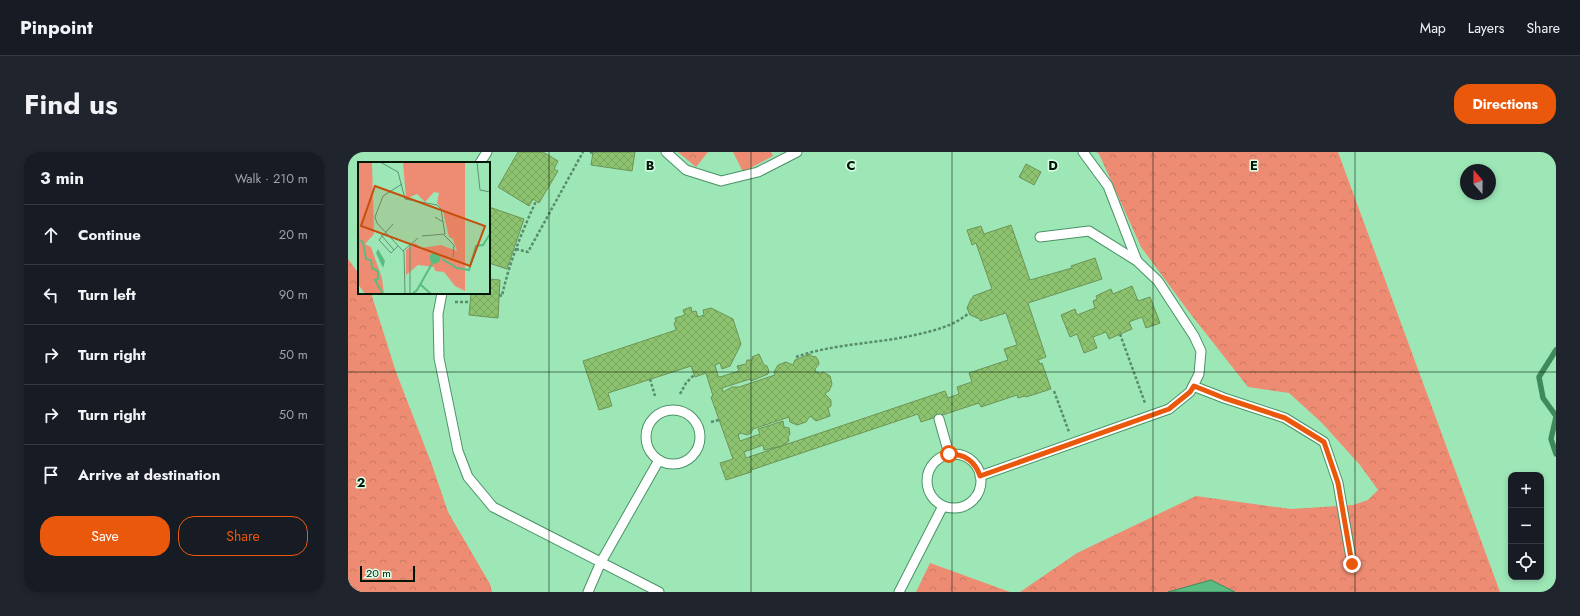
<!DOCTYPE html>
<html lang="en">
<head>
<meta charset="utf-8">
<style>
  body { margin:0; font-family:Jost,sans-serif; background:#20242c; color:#f1f3f6 }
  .controls { position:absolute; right:12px; bottom:12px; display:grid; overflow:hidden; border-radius:8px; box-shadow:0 2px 6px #0003 }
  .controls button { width:36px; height:36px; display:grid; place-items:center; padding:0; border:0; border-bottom:1px solid #363941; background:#171b24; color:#f1f3f6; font:20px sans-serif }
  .compass { position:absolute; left:1112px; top:12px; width:36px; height:36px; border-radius:50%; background:#171b24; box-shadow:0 2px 6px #0003; rotate:340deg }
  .scale { position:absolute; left:12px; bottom:10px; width:55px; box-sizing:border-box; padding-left:4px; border:2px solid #001606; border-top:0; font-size:11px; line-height:14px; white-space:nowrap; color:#001606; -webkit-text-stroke:3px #daffe6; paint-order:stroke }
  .stop { position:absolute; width:12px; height:12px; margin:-9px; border:3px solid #ea580c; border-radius:50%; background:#fff }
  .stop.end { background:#ea580c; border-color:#fff; box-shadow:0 1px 4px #0008 }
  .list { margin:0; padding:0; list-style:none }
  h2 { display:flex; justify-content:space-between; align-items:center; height:52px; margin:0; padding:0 16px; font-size:17px }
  h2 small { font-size:13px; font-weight:400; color:#9ea1a6 }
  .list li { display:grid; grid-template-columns:26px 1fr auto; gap:12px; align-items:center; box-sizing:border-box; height:60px; padding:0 16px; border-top:1px solid #363941 }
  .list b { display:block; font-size:15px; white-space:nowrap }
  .list em { font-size:13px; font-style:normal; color:#9ea1a6 }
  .actions { display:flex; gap:8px; padding:12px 16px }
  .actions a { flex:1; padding:9px 0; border:1px solid #ea580c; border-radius:16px; text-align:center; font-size:14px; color:#ea580c }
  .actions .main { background:#ea580c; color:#fff }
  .icon { flex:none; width:22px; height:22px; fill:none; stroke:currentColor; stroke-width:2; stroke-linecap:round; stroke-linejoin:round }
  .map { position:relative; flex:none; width:1208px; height:440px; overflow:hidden; border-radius:16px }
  header { display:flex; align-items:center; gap:24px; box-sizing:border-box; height:56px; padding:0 20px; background:#171b24; border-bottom:1px solid #363941 }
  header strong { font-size:19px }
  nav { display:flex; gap:22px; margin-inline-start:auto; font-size:14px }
  .intro { display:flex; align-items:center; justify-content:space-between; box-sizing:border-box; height:96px; padding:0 24px }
  h1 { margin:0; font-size:28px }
  .button { padding:10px 18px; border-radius:16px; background:#ea580c; color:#fff; font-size:14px; font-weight:700 }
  main { display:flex; gap:24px; padding:0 24px }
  aside { flex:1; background:#171b24; border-radius:16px; box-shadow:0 2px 6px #0003 }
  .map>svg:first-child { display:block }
  .forest { fill:url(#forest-crowns) }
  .garden { fill:#ed8c73 }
  .water { fill:#5abc81; stroke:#3f8a5c }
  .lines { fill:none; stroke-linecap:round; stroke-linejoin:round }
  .stream { stroke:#3f8a5c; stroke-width:5.5 }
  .building { fill:url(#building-cross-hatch); stroke:#6c9456 }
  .service-casing { stroke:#499266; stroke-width:11 }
  .path { stroke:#598c6a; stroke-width:2.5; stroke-dasharray:3 2; stroke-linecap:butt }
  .service { stroke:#fff; stroke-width:9 }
  .route { stroke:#ea580c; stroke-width:5 }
  .grid { fill:none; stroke:#001606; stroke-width:1; stroke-opacity:0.55 }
  .inset-river { fill:none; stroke:#5abc81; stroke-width:2 }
  .inset-road { fill:none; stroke:#5e9370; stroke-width:1 }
  .view { fill:#c54f0b; fill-opacity:0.15; stroke:#c54f0b; stroke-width:2 }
  .inset-edge { fill:none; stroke:#001606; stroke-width:2 }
  .grid-label { font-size:13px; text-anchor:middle; font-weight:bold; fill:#001606; stroke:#daffe6; stroke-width:3; stroke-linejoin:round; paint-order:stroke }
</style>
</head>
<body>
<header>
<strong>Pinpoint</strong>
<nav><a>Map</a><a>Layers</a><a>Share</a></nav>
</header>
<div class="intro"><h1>Find us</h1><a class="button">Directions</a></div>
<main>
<aside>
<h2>3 min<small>Walk · 210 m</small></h2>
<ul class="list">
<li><svg class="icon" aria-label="ahead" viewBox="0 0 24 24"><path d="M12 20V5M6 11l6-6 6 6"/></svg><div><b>Continue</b></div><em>20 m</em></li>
<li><svg class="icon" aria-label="left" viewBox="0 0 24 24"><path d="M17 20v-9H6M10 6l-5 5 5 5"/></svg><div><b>Turn left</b></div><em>90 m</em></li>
<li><svg class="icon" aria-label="right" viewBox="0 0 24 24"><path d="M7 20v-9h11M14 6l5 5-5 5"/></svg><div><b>Turn right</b></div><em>50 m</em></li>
<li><svg class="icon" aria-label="right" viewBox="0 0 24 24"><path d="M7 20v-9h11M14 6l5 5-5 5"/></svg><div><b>Turn right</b></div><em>50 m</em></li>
<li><svg class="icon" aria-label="arrive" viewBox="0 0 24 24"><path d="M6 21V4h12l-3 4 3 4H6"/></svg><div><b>Arrive at destination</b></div></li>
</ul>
<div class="actions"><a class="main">Save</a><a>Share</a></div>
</aside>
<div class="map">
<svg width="1208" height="440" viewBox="0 0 1208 440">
  <defs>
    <pattern id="forest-crowns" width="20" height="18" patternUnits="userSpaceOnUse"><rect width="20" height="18" fill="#ed8c73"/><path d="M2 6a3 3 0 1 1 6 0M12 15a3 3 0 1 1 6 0" fill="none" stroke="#c97862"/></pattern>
    <pattern id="building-cross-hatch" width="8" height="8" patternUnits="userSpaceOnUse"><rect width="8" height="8" fill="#8dc36f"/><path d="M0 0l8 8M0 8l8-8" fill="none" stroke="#78a75f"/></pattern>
  </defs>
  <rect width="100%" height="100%" fill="#9de7b7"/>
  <g class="forest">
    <path d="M330 0H360L348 15Z"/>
    <path d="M748 0H990L1152 440H672L729 401 848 344 943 357 1005 353 1020 348 1030 338 1012 313 974 271 941 241 900 235 841 160 793 95 751 2Z"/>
    <path d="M0 107 11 122V141H23L48 220 84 313 100 360 142 432 144 440H0Z"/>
    <path d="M582 411 662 440H568Z"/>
  </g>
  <path class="garden" d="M385 0H423L425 4 395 20Z"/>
  <path class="water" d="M863 428 887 440H820Z"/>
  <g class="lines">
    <g class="stream">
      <path d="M1208 198 1191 225 1195 246 1208 264"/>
      <path d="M1208 265 1203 287 1208 302"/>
    </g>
  </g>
  <g class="building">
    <path d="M170 0H195L210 9 206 17 210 19 191 51 185 47 181 54 150 35Z"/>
    <path d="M287 0 284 19 243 13 245 0Z"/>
    <path d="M678 12 693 20 686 33 671 25Z"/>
    <path d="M141 55 176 67 159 117 141 111Z"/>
    <path d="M663 73 682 128 724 116 723 114 747 106 754 127 680 151 698 205 690 208 692 212 694 211 703 237 678 245 677 244 670 246 669 243 633 255 631 251 573 270 570 262 403 318V320L378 328 372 311 385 307 363 245 365 244 358 221 347 225 343 214 260 241 264 254 251 258 235 209 328 178 326 171 328 170 327 166 337 163 335 158 343 155 344 160 348 159 350 165 356 163 355 158 363 156 385 167 393 192 382 214 374 217 372 211 367 213 370 224 372 225 391 219 389 214 398 212 399 208H405L404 205 411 202 416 213 419 214 421 219 420 222 403 229 402 227 374 236 375 240 384 235H391L427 223 426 220 430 213 438 210 445 213 447 208 462 202 463 204 468 205 470 208 471 212 467 217 468 220H470L471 222 475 220 482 224 484 232 481 239 477 241 478 243 483 248V254L480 256 482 264 468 269 462 264 458 270 449 273 442 270 441 265 405 277 403 281 399 283 393 281 390 283 392 289 412 282 410 277 435 269 436 275 441 276 442 282 440 285 441 289 434 294 416 298 415 293 396 300 398 306 597 239 600 246 611 242 609 235 624 230 621 221 660 208 656 197 669 193 658 161 632 169V167L622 163 619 156 623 147 625 146V144L644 137 628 91 624 93 619 78 633 74 636 82Z"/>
    <path d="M141 127 152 128 150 166 121 163 123 141H141Z"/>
    <path d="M784 134 790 149 802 145 812 171 798 176 794 165 781 170 784 177 761 187 758 180 745 185 749 196 736 201 729 182 722 185 713 163 727 157 729 163 747 156 745 149 749 147 748 144 763 137 765 142Z"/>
  </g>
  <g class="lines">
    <g class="service-casing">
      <g id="service">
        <path d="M318 0 338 18 373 29 410 20 449 0"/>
        <path d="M735 0 760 34 789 109"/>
        <path d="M132 11 139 0"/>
        <path d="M94 141 90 162 91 206 110 299 120 325 145 355 311 440"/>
        <path d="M845 234 876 246 937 266 976 290 990 331 1004 412"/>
        <circle cx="325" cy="285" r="27"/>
        <path d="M591 267 601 302"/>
        <circle cx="606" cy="329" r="27"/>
        <path d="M632 324 821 257 842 240 851 222 853 199 846 184 810 129 789 109 741 79 692 85"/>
        <path d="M240 440 253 410 311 308"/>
        <path d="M551 440 595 354"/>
      </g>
    </g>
    <g class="path">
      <path d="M242 0 245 1"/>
      <path d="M168 97 180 100 235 0"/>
      <path d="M151 143 154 144C161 111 174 80 188 49"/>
      <path d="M107 150H122"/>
      <path d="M772 182 797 251"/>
      <path d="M448 205C487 191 530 192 571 182 589 178 607 173 621 161"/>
      <path d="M302 227 307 244"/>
      <path d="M706 239 721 280"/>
      <path d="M332 242 338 231 346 223"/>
      <path d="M363 270 371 268"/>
    </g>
    <use href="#service" class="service"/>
  </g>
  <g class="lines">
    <path class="route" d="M601 302C617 302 627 309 632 324L821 257 842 240 846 234 876 246 937 266 976 290 990 331 1004 412"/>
  </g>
  <path class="grid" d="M201 0V440M403 0V440M604 0V440M805 0V440M1007 0V440M0 220H1208"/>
  <g transform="translate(10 10)">
    <rect width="132" height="132" fill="#9de7b7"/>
    <path d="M0 0H14L16 72 7 82 13 85 24 116 26 132H7L0 122ZM45 0H107V129L97 124 86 110 77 109 76 105 60 103 48 113V88L57 81 63 86 83 83 99 89 95 77 91 75 85 49 79 41 81 31 76 30 67 40 59 32 48 37Z" fill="#ed8c73"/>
    <path d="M20 87 27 99 25 106 18 91ZM71.5 96a5.5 5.5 0 1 1 11 0a5.5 5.5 0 1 1-11 0Z" fill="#5abc81"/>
    <path class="inset-river" d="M0 77 5 80 8 97 13 98 14 106 20 109V117L17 118 25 132M84 97 99 106 111 108 118 84 125 83 132 72M63 123 73 132M54 132 59 128 75 100"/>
    <path class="inset-road" d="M22 0 40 10 47 37 79 43 83 47 85 60M119 0 122 28 132 30M44 22 25 34 17 55 19 61 46 90 47 132M35 62 21 78 33 91 40 84M23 73 36 88M86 73 96 83 95 95M64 74 87 72 85 60 77 55M45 89 60 76M52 132V83"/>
    <path class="view" d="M17 24 127 64 112 104 3 64Z"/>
    <rect width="132" height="132" class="inset-edge"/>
  </g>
  <g class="grid-label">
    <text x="302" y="18">B</text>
    <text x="503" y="18">C</text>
    <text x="705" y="18">D</text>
    <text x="906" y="18">E</text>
    <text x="13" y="335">2</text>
  </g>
</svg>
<div class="controls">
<button>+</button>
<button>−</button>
<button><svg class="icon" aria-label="locate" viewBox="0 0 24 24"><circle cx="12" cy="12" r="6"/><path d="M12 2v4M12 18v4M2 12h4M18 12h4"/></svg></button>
</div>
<svg class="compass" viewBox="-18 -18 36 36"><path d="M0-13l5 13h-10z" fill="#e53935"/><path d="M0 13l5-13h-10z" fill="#9ea1a6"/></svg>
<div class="scale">20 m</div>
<div class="stop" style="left:601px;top:302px"></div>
<div class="stop end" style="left:1004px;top:412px"></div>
</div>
</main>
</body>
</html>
